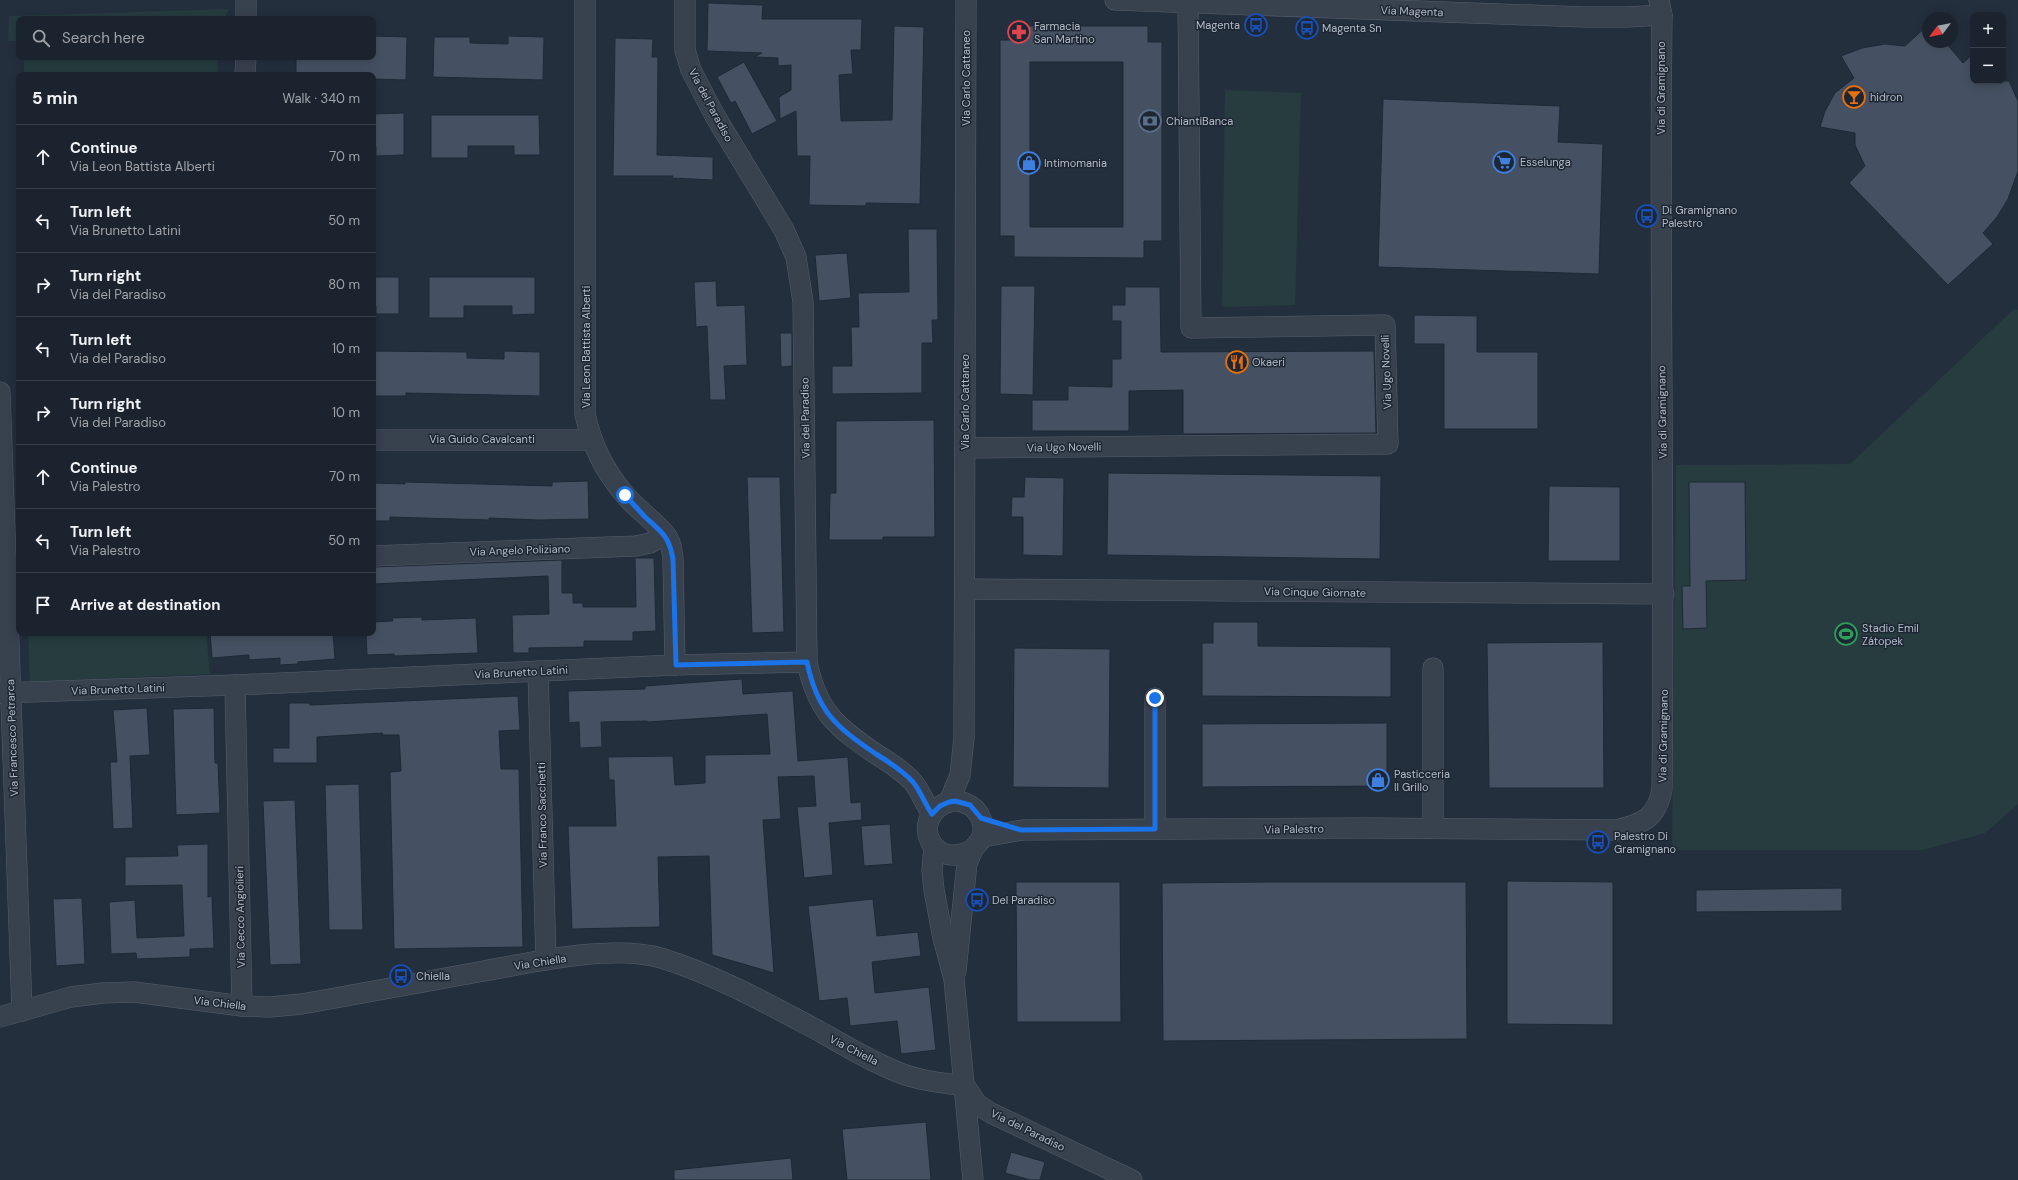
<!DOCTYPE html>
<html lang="en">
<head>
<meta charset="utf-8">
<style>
  body { margin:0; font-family:"DM Sans",sans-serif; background:#282f3a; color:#f1f3f6 }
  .controls { position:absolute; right:12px; top:12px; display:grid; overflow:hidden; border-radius:8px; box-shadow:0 2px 10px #0003 }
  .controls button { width:36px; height:36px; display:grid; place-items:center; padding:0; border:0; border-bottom:1px solid #39404a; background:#1b232e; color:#f1f3f6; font:20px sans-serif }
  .compass { position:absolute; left:1922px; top:12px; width:36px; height:36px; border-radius:50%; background:#1b232e; box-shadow:0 2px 10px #0003; rotate:238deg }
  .stop { position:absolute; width:12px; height:12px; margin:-9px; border:3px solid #1a73e8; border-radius:50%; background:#fff }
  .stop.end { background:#1a73e8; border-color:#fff; box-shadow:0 1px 4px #0008 }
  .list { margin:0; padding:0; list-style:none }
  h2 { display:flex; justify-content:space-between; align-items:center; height:52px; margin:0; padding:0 16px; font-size:17px }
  h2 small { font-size:13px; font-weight:400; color:#a0a4aa }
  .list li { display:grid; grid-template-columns:26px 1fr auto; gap:12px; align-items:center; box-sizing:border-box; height:64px; padding:0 16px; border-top:1px solid #39404a }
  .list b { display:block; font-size:15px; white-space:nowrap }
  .list p { margin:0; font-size:13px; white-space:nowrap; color:#a0a4aa }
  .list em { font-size:13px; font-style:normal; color:#a0a4aa }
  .icon { flex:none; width:22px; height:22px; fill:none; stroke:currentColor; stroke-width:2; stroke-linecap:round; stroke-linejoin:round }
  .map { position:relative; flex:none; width:2018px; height:1180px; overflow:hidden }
  .search { position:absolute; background:#1b232e; box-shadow:0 2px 10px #0003; left:16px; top:16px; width:360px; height:44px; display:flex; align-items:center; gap:10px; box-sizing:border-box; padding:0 14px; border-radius:8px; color:#a0a4aa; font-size:15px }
  .panel { position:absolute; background:#1b232e; box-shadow:0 2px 10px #0003; left:16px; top:72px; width:360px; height:564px; border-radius:8px }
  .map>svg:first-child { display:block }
  .green { fill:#263c3f }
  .building { fill:#455162; stroke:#1f2835; fill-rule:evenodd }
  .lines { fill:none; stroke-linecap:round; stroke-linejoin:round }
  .minor-casing { stroke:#565f6c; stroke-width:21 }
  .minor { stroke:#38414e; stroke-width:20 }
  .route { stroke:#1a73e8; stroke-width:5 }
  .labels { text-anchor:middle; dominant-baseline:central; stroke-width:3; stroke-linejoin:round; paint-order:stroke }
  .street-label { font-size:11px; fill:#b4bcc9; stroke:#1d2633 }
  .poi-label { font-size:11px; fill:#b4bcc9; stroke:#1d2633; text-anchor:start }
</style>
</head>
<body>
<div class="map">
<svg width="2018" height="1180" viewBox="0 0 2018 1180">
  <rect width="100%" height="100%" fill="#242f3e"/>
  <g class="green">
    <path d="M229 9 224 19H19V41H8L9 16Z"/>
    <rect x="24" y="57" width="194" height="18"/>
    <path d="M1225 90 1301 93 1295 305 1222 307Z"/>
    <path d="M2014 309 2018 310V804L1985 833 1923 850H1672L1676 465 1850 464Z"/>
    <path d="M28 633H206L210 674 30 682Z"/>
  </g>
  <g class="building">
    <path d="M708 3 763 5 762 19H862L861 50H851L853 74 839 75 841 121 892 120 894 26 924 27 920 204 866 203V206L809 205 810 156H797L796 111 780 119 779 97 791 90V65L778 66V58L754 57 762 53 707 51Z"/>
    <path d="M1928 25V42H1945L1963 63 1973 54V81H2009L2018 101V171L2008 199 1997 217 1983 233 1993 244 1948 285 1849 183 1865 166 1855 145V133L1820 127 1825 111 1835 93 1854 78 1841 56 1862 48 1885 44 1905 46Z"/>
    <path d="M1013 26H1148V42H1162V241H1144V258L1014 257V236H1000V40H1013ZM1030 62H1123V227H1030Z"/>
    <path d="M373 36 407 37 406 80 373 79V75H296V57H373Z"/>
    <path d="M508 36 544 37 543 80 433 77 434 37H470V43L508 44Z"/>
    <path d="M615 38 653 39 652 57H658L657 155 713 157V180L672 178 673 176H613Z"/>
    <path d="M744 62 777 121 752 134 735 101 731 103 717 77Z"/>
    <path d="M1383 99 1560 106 1558 142 1603 144 1599 274 1378 267Z"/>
    <path d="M404 113V155L376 156V147H373V114Z"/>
    <path d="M431 115H539L540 155H514V146H468V158H431Z"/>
    <path d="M908 229H937L938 320H932L933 343H922V393L832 394V366H852L851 327H859L858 293 909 292Z"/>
    <path d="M847 253 851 298 819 301 815 255Z"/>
    <path d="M373 277H399V314H376V306H373Z"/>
    <path d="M429 277H535V314L512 315V306H464V318H429Z"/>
    <path d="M716 281 717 306 745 305 747 365 724 366 726 400H710L707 326 696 327 694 282Z"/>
    <path d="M1001 286H1035L1033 395 1000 394Z"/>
    <path d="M1125 287H1160L1161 352 1374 351 1376 433 1183 434V390L1129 391V431H1032V400H1068V386L1112 387V359H1121V321H1112V305H1125Z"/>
    <path d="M1414 315 1477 316V352H1538V429H1444V344H1414Z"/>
    <path d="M780 333H792V366L781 367Z"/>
    <path d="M373 351 467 352V358L504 359V351L540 352V396L406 393V396H373Z"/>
    <path d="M934 420 935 537H883V540H829L830 493H836V421Z"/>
    <path d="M1108 473 1381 476 1380 559 1107 555Z"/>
    <path d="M747 477H780L784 632 752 633Z"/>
    <path d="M1025 477 1064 478 1063 556 1023 555V517H1011L1012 497H1024Z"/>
    <path d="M588 481 589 519 539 520 489 518V520L390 517V521H373V483L405 484V482L552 486V482Z"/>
    <path d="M1689 482H1745L1746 580 1706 581 1707 628 1683 629 1682 586H1690Z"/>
    <path d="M1549 486 1620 487V561H1548Z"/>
    <path d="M635 558H654L656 631 633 632V641H584V647L529 648V653H513L512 615 549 614 548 576 373 584V567L562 560V593H573V603H583V607H636Z"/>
    <path d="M422 617V620L476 618 478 653 394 656V654L367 655 366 633H373V622L393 621 392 618Z"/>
    <path d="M1213 622H1258V646L1391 647V697L1202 696V643H1213Z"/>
    <path d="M210 633H333L335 659 298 662V664L280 665V658L249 660V655L212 658Z"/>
    <path d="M1603 642 1604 788H1489L1487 643Z"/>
    <path d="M1014 648 1110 649 1109 788 1013 787Z"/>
    <path d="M742 679 743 694 793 691 798 761 848 757 851 803 861 802 862 820 829 823 833 875 804 878 797 807 816 806 814 776 778 777 781 819 763 820 774 973 712 955 709 856 658 857 660 927 572 929 568 826H616L614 780H609L608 757 673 756 675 785 705 783V755L770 754 767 714 648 722 647 721 601 722 602 747 580 748 579 722 569 723 568 691 645 689V686Z"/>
    <path d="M518 696 520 730 499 731 501 769H519L523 947 394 949 390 772 401 771 399 735H383L382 733 317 737V763H273V748H289V703H310V705Z"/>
    <path d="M147 708 150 755 130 756 133 828 113 829 110 762H117L113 710Z"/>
    <path d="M214 708 215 763H218L220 813 176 815 173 709Z"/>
    <path d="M1387 723V786L1202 787V724Z"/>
    <path d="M359 784 363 930H329L325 785Z"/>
    <path d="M295 800 301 964 270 965 263 801Z"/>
    <path d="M890 824 893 864 864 866 861 826Z"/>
    <path d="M208 844V897L212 896 214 948 190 949V957L137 959 136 953 111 954 109 902 135 900 137 938 184 936 182 885 125 886V857L178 856 177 845Z"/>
    <path d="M1507 881 1613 882V1025L1507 1024Z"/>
    <path d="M1016 882H1120L1121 1022H1017Z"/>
    <path d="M1270 882H1466L1467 1039 1163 1041 1162 883Z"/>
    <path d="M1842 888V911L1696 912V890Z"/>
    <path d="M82 898 85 964 56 966 53 899Z"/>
    <path d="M873 899 877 936 918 932 921 956 872 962 875 993 929 987 936 1050 901 1054 897 1021 850 1026 847 998 819 1001 808 906Z"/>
    <path d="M926 1122 931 1180H847L842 1129Z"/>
    <path d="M1011 1152 1045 1162 1040 1180H1031L1005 1173Z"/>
    <path d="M791 1158 793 1180H674V1170Z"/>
  </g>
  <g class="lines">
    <g class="minor-casing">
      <g id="minor">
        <path d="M585 0V414C592 446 604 470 625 495 637 509 654 521 665 534 671 541 672 550 673 559L675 665"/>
        <path d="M685 0V50L691 70 715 116 784 230 796 257 803 302 807 662C817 711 836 727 876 754 889 762 903 771 913 782 921 792 925 804 932 814"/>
        <path d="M1115 0 1584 17H1627L1662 15"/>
        <path d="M246 19V0"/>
        <path d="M245 75 246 57"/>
        <path d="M0 392 22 1011"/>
        <path d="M373 440H591"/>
        <path d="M965 448 1388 444 1385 325 1191 328 1188 3"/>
        <path d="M373 556 636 546 650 543 665 534"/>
        <path d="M965 589 1664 594"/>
        <path d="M538 671 546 960"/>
        <path d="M235 685 242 1006"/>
        <path d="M0 693 235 685 675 665 807 662"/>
        <path d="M1155 698V829"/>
        <path d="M949 802 960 775 964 738 966 0"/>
        <path d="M1433 828V668"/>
        <path d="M982 837 1023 830 1365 828 1616 830C1643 824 1657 818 1662 789 1665 531 1659 273 1662 15L1659 0"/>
        <path d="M934 847 932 870 934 890 943 938 954 979 973 1180"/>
        <path d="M956 971 967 863C969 859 971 854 973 849 976 845 980 842 982 837 986 824 979 809 967 804 961 801 953 800 946 803 909 819 932 873 973 849"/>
        <path d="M0 1017 71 997 103 993 134 992 242 1006 270 1007 302 1004C363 993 423 982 484 971 533 962 613 944 661 958 716 975 768 1004 819 1031 845 1046 872 1062 900 1073 921 1081 943 1083 965 1086"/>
        <path d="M965 1086 977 1104 991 1113 1132 1180"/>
      </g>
    </g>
    <use href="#minor" class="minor"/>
  </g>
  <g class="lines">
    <path class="route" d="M625 495C631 502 638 509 644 516 661 532 669 535 673 559L676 665 807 662C817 711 836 727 876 754 889 762 903 771 913 782 921 792 925 804 932 814L940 806 949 802 955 801 970 805 981 818 1021 830 1155 829V698"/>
  </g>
  <defs>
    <g id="bus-ring" transform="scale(1.15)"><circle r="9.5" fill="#1d2633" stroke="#1a4fb4" stroke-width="1.5"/><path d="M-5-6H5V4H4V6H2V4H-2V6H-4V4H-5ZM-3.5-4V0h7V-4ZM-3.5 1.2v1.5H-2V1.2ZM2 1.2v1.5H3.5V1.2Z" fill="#1a4fb4"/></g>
    <g id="pharmacy-ring" transform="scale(1.15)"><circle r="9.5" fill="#1d2633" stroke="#e0444e" stroke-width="1.5"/><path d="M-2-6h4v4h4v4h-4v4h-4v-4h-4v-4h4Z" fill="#e0444e"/></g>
    <g id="bar-ring" transform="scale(1.15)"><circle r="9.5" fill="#1d2633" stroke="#e8710a" stroke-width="1.5"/><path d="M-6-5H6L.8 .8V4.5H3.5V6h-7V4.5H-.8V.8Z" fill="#e8710a"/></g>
    <g id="bank-ring" transform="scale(1.15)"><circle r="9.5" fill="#1d2633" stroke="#5c6f8a" stroke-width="1.5"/><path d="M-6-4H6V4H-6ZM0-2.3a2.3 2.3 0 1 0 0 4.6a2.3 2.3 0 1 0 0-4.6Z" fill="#5c6f8a"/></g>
    <g id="supermarket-ring" transform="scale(1.15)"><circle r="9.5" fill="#1d2633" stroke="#3f7fe0" stroke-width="1.5"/><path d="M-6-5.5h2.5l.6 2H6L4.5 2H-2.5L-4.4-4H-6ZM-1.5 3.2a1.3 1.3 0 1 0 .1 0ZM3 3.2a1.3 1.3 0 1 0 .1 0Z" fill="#3f7fe0"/></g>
    <g id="shop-ring" transform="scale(1.15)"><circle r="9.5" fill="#1d2633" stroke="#3f7fe0" stroke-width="1.5"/><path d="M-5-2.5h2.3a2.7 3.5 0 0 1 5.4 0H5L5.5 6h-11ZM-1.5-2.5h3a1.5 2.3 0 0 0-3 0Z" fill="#3f7fe0"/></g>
    <g id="restaurant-ring" transform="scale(1.15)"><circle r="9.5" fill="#1d2633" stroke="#e8710a" stroke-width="1.5"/><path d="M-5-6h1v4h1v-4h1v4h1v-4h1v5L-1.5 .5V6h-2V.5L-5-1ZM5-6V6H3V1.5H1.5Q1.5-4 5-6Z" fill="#e8710a"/></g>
    <g id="stadium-ring" transform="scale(1.15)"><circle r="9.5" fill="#1d2633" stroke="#2e9e5b" stroke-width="1.5"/><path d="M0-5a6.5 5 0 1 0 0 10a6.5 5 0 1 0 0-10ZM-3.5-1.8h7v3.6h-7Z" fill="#2e9e5b"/></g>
  </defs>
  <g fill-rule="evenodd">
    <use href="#bus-ring" x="1256" y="25"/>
    <use href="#bus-ring" x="1307" y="28"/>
    <use href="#pharmacy-ring" x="1019" y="32"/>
    <use href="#bar-ring" x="1854" y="97"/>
    <use href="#bank-ring" x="1150" y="121"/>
    <use href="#supermarket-ring" x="1504" y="162"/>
    <use href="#shop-ring" x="1029" y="163"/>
    <use href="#bus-ring" x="1647" y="216"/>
    <use href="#restaurant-ring" x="1237" y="362"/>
    <use href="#stadium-ring" x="1846" y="634"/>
    <use href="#shop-ring" x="1378" y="780"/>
    <use href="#bus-ring" x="1598" y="842"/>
    <use href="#bus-ring" x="977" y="900"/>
    <use href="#bus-ring" x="401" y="976"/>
  </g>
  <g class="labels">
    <g class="street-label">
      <text transform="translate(1412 11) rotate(2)">Via Magenta</text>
      <text transform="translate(966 78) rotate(-90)">Via Carlo Cattaneo</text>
      <text transform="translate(1661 88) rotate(-90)">Via di Gramignano</text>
      <text transform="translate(711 105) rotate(62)">Via del Paradiso</text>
      <text transform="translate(586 347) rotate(-90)">Via Leon Battista Alberti</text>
      <text transform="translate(1386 372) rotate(-92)">Via Ugo Novelli</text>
      <text transform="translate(965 402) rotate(-90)">Via Carlo Cattaneo</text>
      <text transform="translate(1662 412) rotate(-91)">Via di Gramignano</text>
      <text transform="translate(805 418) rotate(-91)">Via del Paradiso</text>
      <text x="482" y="439">Via Guido Cavalcanti</text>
      <text transform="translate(1064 447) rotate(-1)">Via Ugo Novelli</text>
      <text transform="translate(520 550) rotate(-2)">Via Angelo Poliziano</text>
      <text transform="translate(1315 592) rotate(1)">Via Cinque Giornate</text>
      <text transform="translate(521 672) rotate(-3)">Via Brunetto Latini</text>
      <text transform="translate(118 689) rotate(-2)">Via Brunetto Latini</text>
      <text transform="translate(1663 736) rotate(-89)">Via di Gramignano</text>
      <text transform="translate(12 738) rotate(-92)">Via Francesco Petrarca</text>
      <text transform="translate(542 815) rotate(-91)">Via Franco Sacchetti</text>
      <text transform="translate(1294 829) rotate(-1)">Via Palestro</text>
      <text transform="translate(240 917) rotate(-91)">Via Cecco Angiolieri</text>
      <text transform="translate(540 962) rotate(-9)">Via Chiella</text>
      <text transform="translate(220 1003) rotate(7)">Via Chiella</text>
      <text transform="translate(854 1050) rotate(27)">Via Chiella</text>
      <text transform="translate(1028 1130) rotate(26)">Via del Paradiso</text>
    </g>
    <g class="poi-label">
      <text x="1240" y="25" text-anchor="end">Magenta</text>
      <text x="1034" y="26">Farmacia<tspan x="1034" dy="13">San Martino</tspan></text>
      <text x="1322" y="28">Magenta Sn</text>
      <text x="1870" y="97">hidron</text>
      <text x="1166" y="121">ChiantiBanca</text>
      <text x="1520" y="162">Esselunga</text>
      <text x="1044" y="163">Intimomania</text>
      <text x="1662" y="210">Di Gramignano<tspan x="1662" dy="13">Palestro</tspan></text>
      <text x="1252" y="362">Okaeri</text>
      <text x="1862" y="628">Stadio Emil<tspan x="1862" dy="13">Zátopek</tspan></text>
      <text x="1394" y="774">Pasticceria<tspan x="1394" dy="13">Il Grillo</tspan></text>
      <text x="1614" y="836">Palestro Di<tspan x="1614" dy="13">Gramignano</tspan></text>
      <text x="992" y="900">Del Paradiso</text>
      <text x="416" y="976">Chiella</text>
    </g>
  </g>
</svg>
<div class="controls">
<button>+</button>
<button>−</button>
</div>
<svg class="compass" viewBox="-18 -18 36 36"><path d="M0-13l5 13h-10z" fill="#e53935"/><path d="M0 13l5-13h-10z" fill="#a0a4aa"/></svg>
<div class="stop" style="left:625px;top:495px"></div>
<div class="stop end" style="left:1155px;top:698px"></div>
<div class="search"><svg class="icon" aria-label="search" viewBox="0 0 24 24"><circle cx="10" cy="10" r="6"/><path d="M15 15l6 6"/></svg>Search here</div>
<section class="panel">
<h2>5 min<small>Walk · 340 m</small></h2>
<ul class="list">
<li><svg class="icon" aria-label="ahead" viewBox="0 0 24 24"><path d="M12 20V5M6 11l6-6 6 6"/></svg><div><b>Continue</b><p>Via Leon Battista Alberti</p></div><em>70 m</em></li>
<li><svg class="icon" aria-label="left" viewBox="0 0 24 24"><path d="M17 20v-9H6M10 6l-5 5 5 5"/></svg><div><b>Turn left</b><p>Via Brunetto Latini</p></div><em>50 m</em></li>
<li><svg class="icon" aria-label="right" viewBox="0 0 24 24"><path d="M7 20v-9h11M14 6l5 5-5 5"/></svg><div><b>Turn right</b><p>Via del Paradiso</p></div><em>80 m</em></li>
<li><svg class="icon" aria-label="left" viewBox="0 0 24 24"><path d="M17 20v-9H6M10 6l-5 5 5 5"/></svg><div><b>Turn left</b><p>Via del Paradiso</p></div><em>10 m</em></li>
<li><svg class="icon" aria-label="right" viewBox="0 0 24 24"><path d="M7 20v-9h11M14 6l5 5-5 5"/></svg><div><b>Turn right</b><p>Via del Paradiso</p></div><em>10 m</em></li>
<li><svg class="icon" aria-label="ahead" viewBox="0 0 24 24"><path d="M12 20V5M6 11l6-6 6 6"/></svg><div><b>Continue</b><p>Via Palestro</p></div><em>70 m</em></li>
<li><svg class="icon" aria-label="left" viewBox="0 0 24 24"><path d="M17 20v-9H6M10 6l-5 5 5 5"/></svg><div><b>Turn left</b><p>Via Palestro</p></div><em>50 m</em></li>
<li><svg class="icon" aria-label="arrive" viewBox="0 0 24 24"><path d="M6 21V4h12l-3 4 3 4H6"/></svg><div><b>Arrive at destination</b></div></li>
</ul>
</section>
</div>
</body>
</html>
